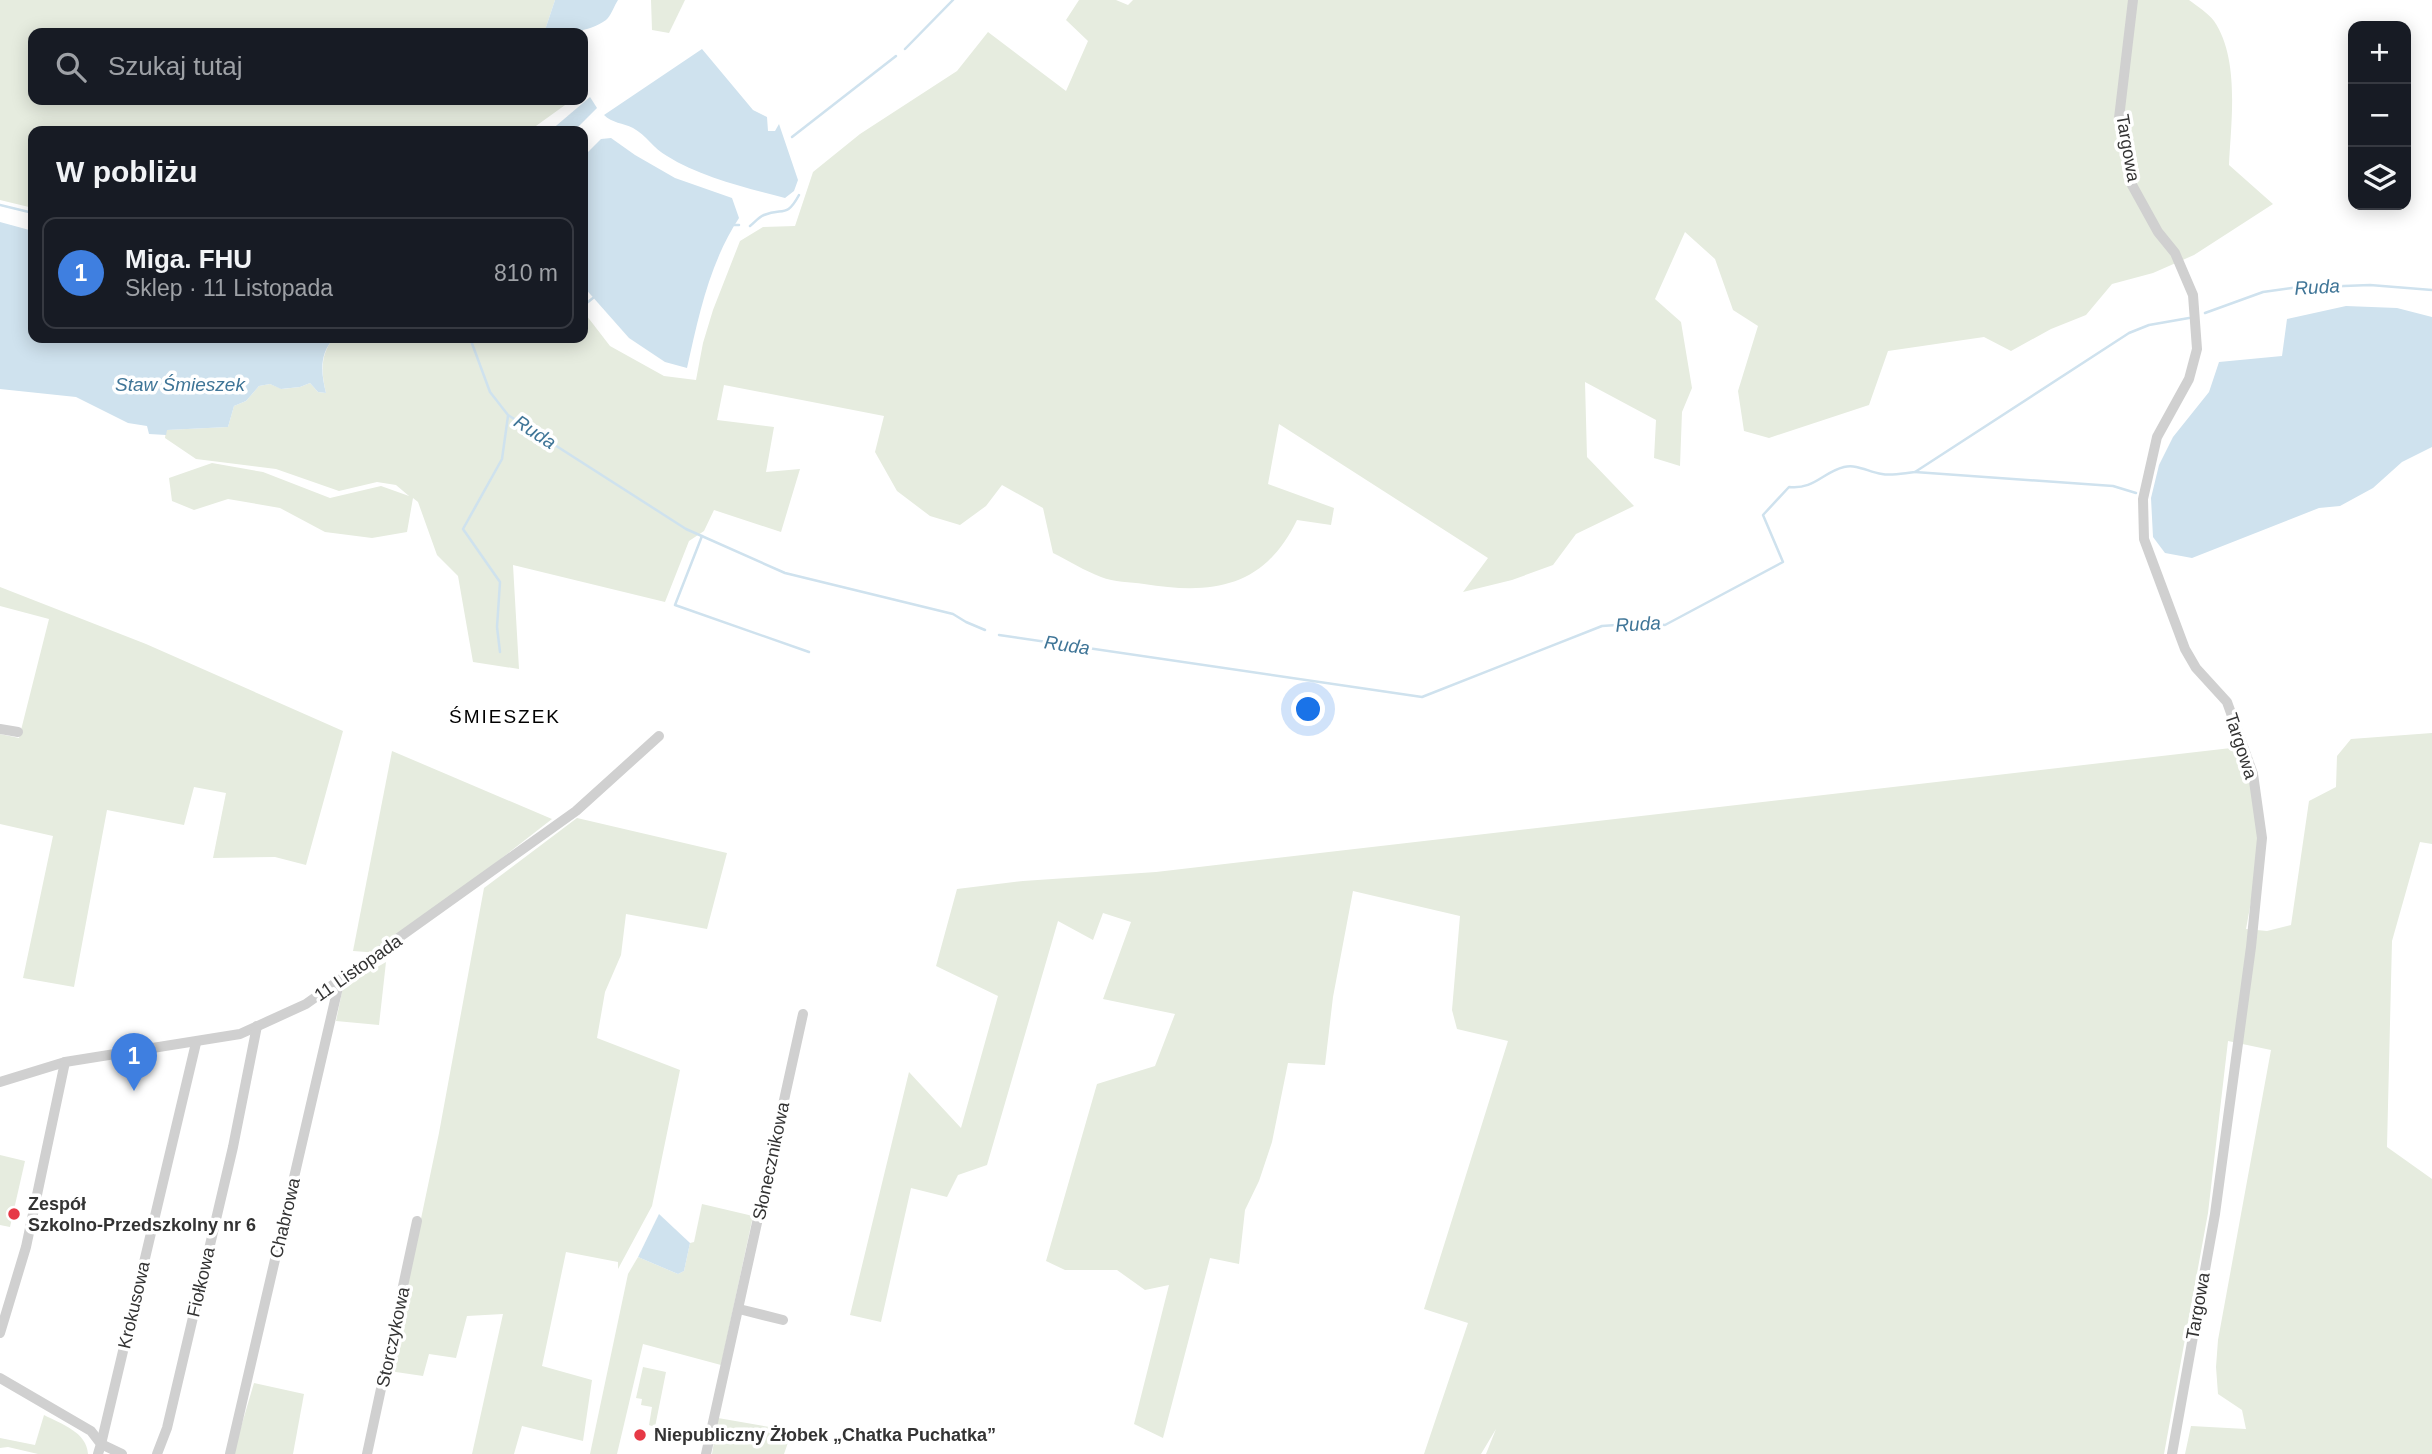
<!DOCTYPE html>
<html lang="pl">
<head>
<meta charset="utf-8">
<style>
  body { margin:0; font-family:Arial,sans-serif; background:#242831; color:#f1f3f6 }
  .controls { position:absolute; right:21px; top:21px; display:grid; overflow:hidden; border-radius:14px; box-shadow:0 4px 18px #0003 }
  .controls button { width:63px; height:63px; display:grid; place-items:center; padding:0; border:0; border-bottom:2px solid #363941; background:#171b24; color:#f1f3f6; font:35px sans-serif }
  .you { position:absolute; left:1309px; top:710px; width:24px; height:24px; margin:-18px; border:5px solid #fff; border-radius:50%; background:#1a73e8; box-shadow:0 0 0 10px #1a73e833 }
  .badge { display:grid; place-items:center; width:46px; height:46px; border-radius:50%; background:#7c3aed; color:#fff; font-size:23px; font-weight:700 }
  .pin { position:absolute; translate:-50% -58px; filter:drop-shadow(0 2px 4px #0008) }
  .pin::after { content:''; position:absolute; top:37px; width:24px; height:21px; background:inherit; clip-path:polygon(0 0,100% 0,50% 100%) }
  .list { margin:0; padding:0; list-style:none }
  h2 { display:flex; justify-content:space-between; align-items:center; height:91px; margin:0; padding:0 28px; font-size:30px }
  h2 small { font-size:23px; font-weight:400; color:#9ea1a6 }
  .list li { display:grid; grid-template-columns:46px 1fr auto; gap:21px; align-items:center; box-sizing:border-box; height:112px; margin:0 14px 14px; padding:0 14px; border:2px solid #363941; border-radius:14px }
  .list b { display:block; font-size:26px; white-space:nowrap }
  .list p { margin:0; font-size:23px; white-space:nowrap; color:#9ea1a6 }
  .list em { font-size:23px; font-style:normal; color:#9ea1a6 }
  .icon { flex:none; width:38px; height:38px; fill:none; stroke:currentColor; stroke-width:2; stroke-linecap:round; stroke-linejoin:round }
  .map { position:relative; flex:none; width:2432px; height:1454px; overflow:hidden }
  .search { position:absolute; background:#171b24; box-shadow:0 4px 18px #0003; left:28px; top:28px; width:560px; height:77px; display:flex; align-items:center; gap:18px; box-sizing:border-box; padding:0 24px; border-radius:14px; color:#9ea1a6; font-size:26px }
  .panel { position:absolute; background:#171b24; box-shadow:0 4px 18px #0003; left:28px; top:126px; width:560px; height:217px; border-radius:14px }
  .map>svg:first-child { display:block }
  .green { fill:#e6ecdf }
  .water { fill:#cfe2ee }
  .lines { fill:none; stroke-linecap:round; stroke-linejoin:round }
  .stream { stroke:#cfe2ee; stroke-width:2.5 }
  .minor { stroke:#d0d0d0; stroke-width:10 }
  .poi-dot { fill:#e63946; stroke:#fff; stroke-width:2.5 }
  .labels { text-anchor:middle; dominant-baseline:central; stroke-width:7; stroke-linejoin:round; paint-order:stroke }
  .street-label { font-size:18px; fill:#333; stroke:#fff }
  .poi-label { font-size:18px; font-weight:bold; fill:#333; stroke:#fff; text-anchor:start }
  .water-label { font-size:19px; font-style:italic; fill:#3f7597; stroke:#fff }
  .neighbourhood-label { font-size:19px; letter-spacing:2px; fill:#000; stroke:#fff }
</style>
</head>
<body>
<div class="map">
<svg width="2432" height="1454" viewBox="0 0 2432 1454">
  <rect width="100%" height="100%" fill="#fff"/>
  <g class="green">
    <path d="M0 0H555L544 33H33V100H572L529 131H33V208L0 200Z"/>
    <path d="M651 0H685L669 33 652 30Z"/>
    <path d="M1079 0H1116L1128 5 1133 0H2189C2197 6 2208 13 2214 21 2240 59 2231 122 2229 165L2273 204 2194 255 2153 273 2112 284 2086 315 2051 329 2011 351 1984 337 1888 351 1869 405 1769 438 1744 431 1738 391 1758 326 1733 310 1715 259 1685 232 1655 299 1681 322 1692 388 1682 412 1680 466 1654 458 1656 420 1585 382 1587 457 1634 506 1576 534 1553 565 1512 580 1463 592 1488 558 1279 424 1268 484 1334 508 1331 525 1297 520C1264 588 1213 595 1144 584 1130 582 1114 582 1101 577 1085 571 1069 561 1053 553L1043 508 1002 485 986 506 960 525 930 516 897 491 875 452 884 416 724 385 717 420 774 427 766 472 800 469 781 532 714 510 704 531 689 541 665 602 513 565 519 669 473 662 458 576 437 555 418 502 413 498 407 532 372 538 325 532 280 508 228 499 194 510 172 501 169 478 212 463 263 472 330 498 381 486 409 496 396 485 377 482 339 491 276 469 196 459 165 438 166 430 228 427 234 406 246 401 259 386 270 384 282 389 300 387 310 383 318 392 326 393C321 373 320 354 334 338H583V311L610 346 664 376 696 380 703 343 713 310 740 241 763 227 795 226 813 172 860 134 957 71 988 32 1066 91 1088 41 1066 20Z"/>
    <path d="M0 587 146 644 343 731 306 865 275 857 213 858 226 793 194 787 184 825 107 810 74 987 23 978 53 836 0 824V734L19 738 49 619 0 606Z"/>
    <path d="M2432 733V844L2420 842 2392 941 2387 1147 2432 1179V1454H2185L2191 1426 2246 1429 2242 1410 2218 1394 2216 1367 2218 1340 2271 1050 2228 1041 2208 1213 2164 1454H1486L1496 1429 1481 1454H1424L1468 1323 1424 1309 1508 1041 1457 1029 1452 1010 1460 916 1353 891 1333 997 1325 1065 1288 1063 1272 1142 1259 1181 1245 1210 1239 1264 1210 1258 1163 1438 1134 1424 1169 1285 1145 1290 1117 1270H1065L1046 1261 1097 1084 1155 1066 1175 1014 1103 999 1131 922 1103 913 1093 940 1058 921 987 1165 958 1175 947 1197 911 1188 881 1322 850 1315 909 1072 961 1128 998 996 936 966 957 889 1023 881 1156 872 2231 748C2271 799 2257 870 2246 929L2267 931 2291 925 2309 801 2336 787 2337 756 2351 739Z"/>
    <path d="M392 751 552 819 380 953 353 951Z"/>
    <path d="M577 818 727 853 707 929 626 914 621 955 605 992 597 1038 680 1070 652 1206 618 1269V1262L566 1252 542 1366 592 1380 583 1441 522 1426 514 1454H472L503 1314 467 1316 456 1358 429 1354 423 1376 389 1371 439 1133 484 888Z"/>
    <path d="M386 962 379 1025 336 1021 343 987Z"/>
    <path d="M0 1155 25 1161 10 1227 0 1225Z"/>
    <path d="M702 1204 753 1216 721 1365 643 1344 617 1454H590L628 1274 638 1257 678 1274 684 1271 690 1243 694 1242Z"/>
    <path d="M643 1367 666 1372 655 1427 649 1425 652 1407 641 1405 642 1399 636 1398Z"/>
    <path d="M254 1383 304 1394 293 1454H233Z"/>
    <path d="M44 1415C61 1424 87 1432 88 1454H38L8 1447 0 1448V1438L35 1445Z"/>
    <path d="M718 1418 792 1431 784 1454H712Z"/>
  </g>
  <g class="water">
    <path d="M555 0H618C614 6 611 16 606 20 588 33 565 33 544 33Z"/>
    <path d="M702 49 753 110 767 117 768 131H775L779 124 798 180 794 191 785 198C747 188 700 177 667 156 654 149 646 135 633 128 623 123 612 123 604 115Z"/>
    <path d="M590 97 597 108 574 131H550Z"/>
    <path d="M611 138 635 155 675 178 732 198 739 218C709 264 699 315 687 368L665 362 629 338 583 286V157L601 139Z"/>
    <path d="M0 222 33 231V338H334C319 354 321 373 326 393L318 392 310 383 300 387 281 389 270 384 259 386 246 401 234 406 228 427 167 430 166 435 149 434 147 426 128 423 76 397 0 389Z"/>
    <path d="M2346 306 2397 308 2432 317V447L2402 462 2373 488 2340 506 2319 508 2192 558 2165 553 2153 537 2151 498 2159 465 2173 437 2209 392 2219 362 2282 356 2287 319Z"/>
    <path d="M659 1214 690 1243 684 1271 678 1274 638 1257Z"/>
  </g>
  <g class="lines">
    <g class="stream">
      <path d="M905 49 953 0"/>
      <path d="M792 137 896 56"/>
      <path d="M0 205 33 213"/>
      <path d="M734 225H739"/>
      <path d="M750 226C754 223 759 217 764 215 783 207 786 219 799 195"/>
      <path d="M583 306 593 298"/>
      <path d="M2205 313 2263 292 2292 288 2370 285 2432 290"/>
      <path d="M470 338 490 392 508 415 686 529 785 573 953 614 966 622 985 630"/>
      <path d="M539 338H544"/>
      <path d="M1915 472 2113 486 2136 493"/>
      <path d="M702 536 675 605 809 652"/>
      <path d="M999 635 1422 697 1602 626 1645 623 1665 625 1783 562 1763 515 1789 487C1814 490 1823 472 1844 467 1858 464 1868 472 1882 474 1892 476 1904 473 1915 472L2129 333 2149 325 2189 318"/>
      <path d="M500 652 497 627 500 582 463 529 502 459 508 416"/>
    </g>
    <g class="minor">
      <path d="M2133 0 2119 118 2132 185 2158 232 2175 253 2193 295 2197 349 2189 379 2157 437 2143 499 2144 539 2185 649 2196 668 2227 702 2253 774 2262 838 2251 947 2215 1214 2172 1454"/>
      <path d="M0 729 18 732"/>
      <path d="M0 1082 65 1062 240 1034 306 1004 576 811 659 736"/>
      <path d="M739 1309 783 1320"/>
      <path d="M0 1333 26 1247 65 1062"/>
      <path d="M0 1378 91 1431 101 1444 98 1454"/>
      <path d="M122 1454 101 1444 196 1043"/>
      <path d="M157 1454 167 1428 233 1147 257 1026"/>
      <path d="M230 1454 339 983"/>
      <path d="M367 1454 417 1221"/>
      <path d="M706 1454 803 1014"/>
    </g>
  </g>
  <g class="poi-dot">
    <circle cx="14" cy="1214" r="7"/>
    <circle cx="640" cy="1435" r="7"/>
  </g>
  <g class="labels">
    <g class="street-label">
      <text transform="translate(2128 148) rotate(80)">Targowa</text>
      <text transform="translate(2241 746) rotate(72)">Targowa</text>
      <text transform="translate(358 968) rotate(-35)">11 Listopada</text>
      <text transform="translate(771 1161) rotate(-78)">Słonecznikowa</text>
      <text transform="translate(285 1218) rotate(-77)">Chabrowa</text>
      <text transform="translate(201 1282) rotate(-77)">Fiołkowa</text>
      <text transform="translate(134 1305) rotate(-77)">Krokusowa</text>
      <text transform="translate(2198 1306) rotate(-80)">Targowa</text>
      <text transform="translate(393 1337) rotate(-78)">Storczykowa</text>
    </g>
    <g class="poi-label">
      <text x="28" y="1204">Zespół<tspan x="28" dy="21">Szkolno-Przedszkolny nr 6</tspan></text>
      <text x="654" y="1435">Niepubliczny Żłobek „Chatka Puchatka”</text>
    </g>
    <g class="water-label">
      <text transform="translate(2317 287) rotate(-3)">Ruda</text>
      <text x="180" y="384">Staw Śmieszek</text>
      <text transform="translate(535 432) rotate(33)">Ruda</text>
      <text transform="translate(1638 624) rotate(-3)">Ruda</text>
      <text transform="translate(1067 645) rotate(8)">Ruda</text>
    </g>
    <g class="neighbourhood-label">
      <text x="505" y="716">ŚMIESZEK</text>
    </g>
  </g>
</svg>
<div class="controls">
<button>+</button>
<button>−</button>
<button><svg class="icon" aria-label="layers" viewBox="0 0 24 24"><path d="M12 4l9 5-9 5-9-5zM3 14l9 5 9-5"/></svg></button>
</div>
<div class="you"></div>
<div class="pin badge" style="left:134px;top:1091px;background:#3f7fe0">1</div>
<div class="search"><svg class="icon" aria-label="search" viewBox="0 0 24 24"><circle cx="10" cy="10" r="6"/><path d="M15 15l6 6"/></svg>Szukaj tutaj</div>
<section class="panel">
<h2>W pobliżu<small></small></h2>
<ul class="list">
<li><span class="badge" style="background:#3f7fe0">1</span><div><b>Miga. FHU</b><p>Sklep · 11 Listopada</p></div><em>810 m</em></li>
</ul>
</section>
</div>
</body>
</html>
